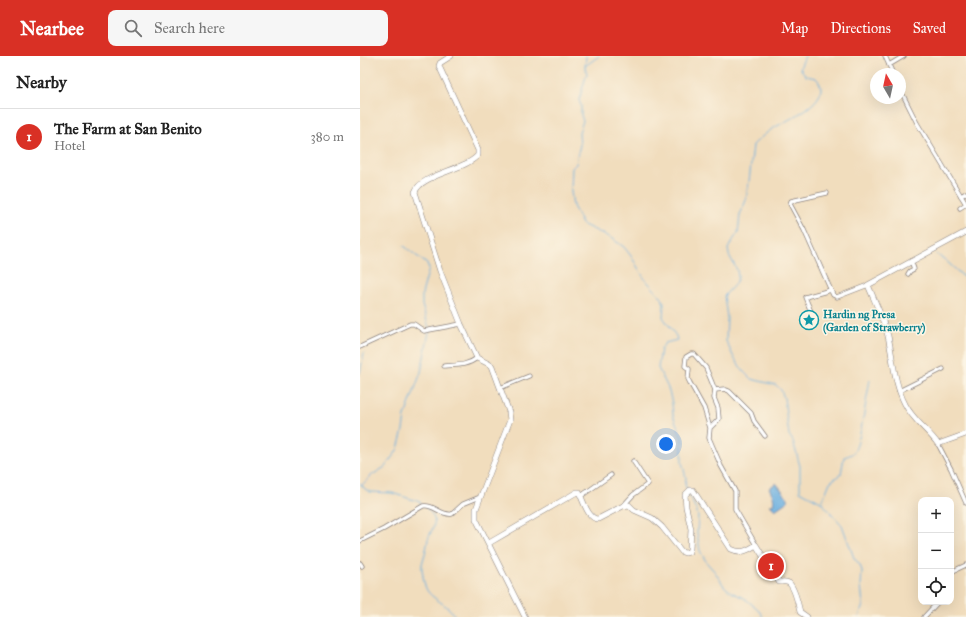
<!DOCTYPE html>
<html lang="en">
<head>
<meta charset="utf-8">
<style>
  body { margin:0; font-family:"IM FELL Great Primer",serif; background:#f6f6f6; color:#222 }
  .controls { position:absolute; right:12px; bottom:12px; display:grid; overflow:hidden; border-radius:8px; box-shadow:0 4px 16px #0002 }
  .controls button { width:36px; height:36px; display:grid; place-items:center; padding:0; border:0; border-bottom:1px solid #e0e0e0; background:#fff; color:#222; font:20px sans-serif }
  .compass { position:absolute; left:510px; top:12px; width:36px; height:36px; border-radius:50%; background:#fff; box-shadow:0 4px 16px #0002; rotate:351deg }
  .you { position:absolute; left:306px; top:388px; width:14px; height:14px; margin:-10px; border:3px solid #fff; border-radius:50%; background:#1a73e8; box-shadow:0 0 0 6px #1a73e833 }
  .badge { display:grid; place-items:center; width:26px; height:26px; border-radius:50%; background:#d93025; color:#fff; font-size:13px; font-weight:700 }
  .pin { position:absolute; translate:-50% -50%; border:2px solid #fff; box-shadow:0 1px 4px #0006 }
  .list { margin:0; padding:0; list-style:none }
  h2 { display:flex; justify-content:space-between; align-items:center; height:52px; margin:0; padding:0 16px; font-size:17px }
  h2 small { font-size:13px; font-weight:400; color:#767676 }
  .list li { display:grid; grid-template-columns:26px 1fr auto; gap:12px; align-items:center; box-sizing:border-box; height:56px; padding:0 16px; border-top:1px solid #e0e0e0 }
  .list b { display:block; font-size:15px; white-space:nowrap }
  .list p { margin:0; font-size:13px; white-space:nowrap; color:#767676 }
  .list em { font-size:13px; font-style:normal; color:#767676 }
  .icon { flex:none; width:22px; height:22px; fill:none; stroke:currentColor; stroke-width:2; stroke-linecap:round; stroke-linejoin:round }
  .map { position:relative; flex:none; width:606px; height:561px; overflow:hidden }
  header { display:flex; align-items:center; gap:24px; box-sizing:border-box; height:56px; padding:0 20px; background:#d93025; color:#fff }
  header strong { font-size:19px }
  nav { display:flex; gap:22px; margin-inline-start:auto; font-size:14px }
  .search { width:280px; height:36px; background:#f6f6f6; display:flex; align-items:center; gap:10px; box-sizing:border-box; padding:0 14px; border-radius:8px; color:#767676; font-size:15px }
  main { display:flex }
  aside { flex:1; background:#fff }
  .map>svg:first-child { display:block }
  .water { fill:#6aafe0; stroke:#46688e }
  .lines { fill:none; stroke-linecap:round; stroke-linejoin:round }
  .stream { stroke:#6aafe0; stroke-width:1 }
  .street-casing { stroke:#8a807c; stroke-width:5 }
  .secondary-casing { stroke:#8a807c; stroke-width:6 }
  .street { stroke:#fff; stroke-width:3.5 }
  .secondary { stroke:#fff; stroke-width:5 }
  .labels { text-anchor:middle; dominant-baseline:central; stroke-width:3; stroke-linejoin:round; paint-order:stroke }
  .culture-label { font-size:11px; font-weight:bold; fill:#0d838f; stroke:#fcf5e5; text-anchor:start }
</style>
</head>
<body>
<header>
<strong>Nearbee</strong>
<div class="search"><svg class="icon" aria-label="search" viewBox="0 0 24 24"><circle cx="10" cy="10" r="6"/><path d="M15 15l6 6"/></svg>Search here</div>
<nav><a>Map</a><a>Directions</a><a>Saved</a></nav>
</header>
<main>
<aside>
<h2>Nearby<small></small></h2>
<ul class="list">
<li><span class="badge">1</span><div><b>The Farm at San Benito</b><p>Hotel</p></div><em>380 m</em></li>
</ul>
</aside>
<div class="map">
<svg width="606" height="561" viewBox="0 0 606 561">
  <rect width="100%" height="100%" fill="#fcf5e5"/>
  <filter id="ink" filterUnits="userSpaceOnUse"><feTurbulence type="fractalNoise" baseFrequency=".025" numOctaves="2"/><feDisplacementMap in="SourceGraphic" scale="8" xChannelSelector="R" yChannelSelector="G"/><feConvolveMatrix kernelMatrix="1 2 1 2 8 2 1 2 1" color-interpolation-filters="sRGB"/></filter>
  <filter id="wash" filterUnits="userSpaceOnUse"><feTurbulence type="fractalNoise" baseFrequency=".012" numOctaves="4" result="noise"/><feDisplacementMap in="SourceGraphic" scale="16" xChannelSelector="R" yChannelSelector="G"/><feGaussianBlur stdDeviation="0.9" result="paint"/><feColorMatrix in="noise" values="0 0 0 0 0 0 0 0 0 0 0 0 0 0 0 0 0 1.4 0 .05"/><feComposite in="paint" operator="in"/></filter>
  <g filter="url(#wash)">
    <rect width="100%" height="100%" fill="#f1ddbd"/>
    <path class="water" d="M416 427 428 442V445L415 454 410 449H413C415 443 412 437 409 432Z"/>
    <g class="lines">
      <g class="stream">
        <path d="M226 0 225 12 227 17 219 44 221 50V59L223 65 219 76 220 89 218 97 217 102 216 108 212 112 211 135 213 150 222 168 251 182 264 191 271 200 284 222 302 242 304 248 303 261 316 280 317 284 305 287 301 293 298 312 308 332 312 347 313 359 322 382V406L326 422 325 429 327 433"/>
        <path d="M445 0 440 12 446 20 456 22C459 25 461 29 461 33 461 50 425 65 412 73 405 78 399 83 393 89L389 126 386 144 380 159 378 177 371 187 368 193 369 199 377 214 378 221 375 228 364 240 367 261 366 285 374 302 384 316 391 323 416 329 421 334 424 342 429 379 433 385 440 410V435L461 446 482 469 494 502 500 509 502 515 501 529 503 549 499 561"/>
        <path d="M225 10 239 0"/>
        <path d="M44 190 67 208 69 212 62 238V249L69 272"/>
        <path d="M576 198 584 203 606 223"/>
        <path d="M0 317 4 297"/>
        <path d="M0 427 5 433 10 436 32 437 60 446 63 449"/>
        <path d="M2 429 12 419 25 411 38 393 43 374 45 360 61 316 69 276"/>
        <path d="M328 438 336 453 338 461 337 477 340 495 347 507 355 516 364 530 371 536 384 542 398 553 403 561"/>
        <path d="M462 446 470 426 481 418 484 401C487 400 491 399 493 397 500 391 507 337 510 324"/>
        <path d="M65 451C80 464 74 468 68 483 67 489 66 495 64 501 63 505 61 509 62 513 63 520 64 532 69 537 75 544 94 553 95 561"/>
      </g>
    </g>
  </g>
  <g filter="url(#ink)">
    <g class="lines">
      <g class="street-casing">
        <g id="street">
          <path d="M525 0 533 18"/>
          <path d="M529 9 544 0"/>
          <path d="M540 33 557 67 601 140 606 137"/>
          <path d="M467 137 431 145 430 148 444 174 473 239 477 241 508 229"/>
          <path d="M600 152 606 148 601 140"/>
          <path d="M548 218 550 215 554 213 551 205"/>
          <path d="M454 263 445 241 471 234"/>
          <path d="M0 291 50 268H54L64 275 101 268"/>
          <path d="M84 310C96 309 107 310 117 302"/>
          <path d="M140 332 169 320"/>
          <path d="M355 334 364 333 369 335 391 357 394 365 405 380"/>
          <path d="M539 335 583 313"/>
          <path d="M350 372 344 352 330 327 328 323 329 313 325 310 326 301 331 298H334L346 312 355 334 354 342 358 352 359 363 350 372 349 382 361 410 375 435V453L396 489"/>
          <path d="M578 388 591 413 606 447"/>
          <path d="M221 440 251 419"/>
          <path d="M263 450 273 439 288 428 273 405"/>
          <path d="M0 485 24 473 63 450C74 448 81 460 92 458L103 448 120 441"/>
          <path d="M0 507 2 510"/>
          <path d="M591 516 606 509"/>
          <path d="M564 561 578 546"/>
        </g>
      </g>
      <g class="secondary-casing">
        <g id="secondary">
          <path d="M91 0 80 7 79 10 118 94V99C106 114 61 118 55 136L80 215 101 268 117 302 129 308 132 310 149 356 150 364 116 453V463L165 561"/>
          <path d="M606 176 508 229C515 246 523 262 528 280 533 302 534 327 545 348 552 363 568 374 578 388L606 378"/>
          <path d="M129 487 217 436H219C223 444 228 463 238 463L263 450 269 449 274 454 292 462 302 471 322 496 325 497 329 496 330 493 331 473 326 451 325 439 330 434H333L371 493C382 498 386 495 396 489L419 526C422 526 426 525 429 527 435 532 438 548 440 556L447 561"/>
        </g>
      </g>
      <use href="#street" class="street"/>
      <use href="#secondary" class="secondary"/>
    </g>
  </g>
  <defs>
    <g id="sight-ring" transform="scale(1)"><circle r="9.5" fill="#fcf5e5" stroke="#0f9aa8" stroke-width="1.5"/><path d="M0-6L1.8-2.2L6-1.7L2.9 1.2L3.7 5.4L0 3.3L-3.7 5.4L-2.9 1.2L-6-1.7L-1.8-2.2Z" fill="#0f9aa8"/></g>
  </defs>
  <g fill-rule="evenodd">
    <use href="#sight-ring" x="449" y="264"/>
  </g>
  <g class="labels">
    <g class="culture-label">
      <text x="463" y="258">Hardin ng Presa<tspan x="463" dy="13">(Garden of Strawberry)</tspan></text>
    </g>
  </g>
</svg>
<div class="controls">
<button>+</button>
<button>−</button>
<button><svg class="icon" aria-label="locate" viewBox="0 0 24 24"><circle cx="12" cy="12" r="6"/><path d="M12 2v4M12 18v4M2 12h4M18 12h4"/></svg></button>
</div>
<svg class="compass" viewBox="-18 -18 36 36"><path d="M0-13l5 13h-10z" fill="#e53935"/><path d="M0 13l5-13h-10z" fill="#767676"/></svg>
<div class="you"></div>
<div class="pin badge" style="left:411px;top:510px">1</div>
</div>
</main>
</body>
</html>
